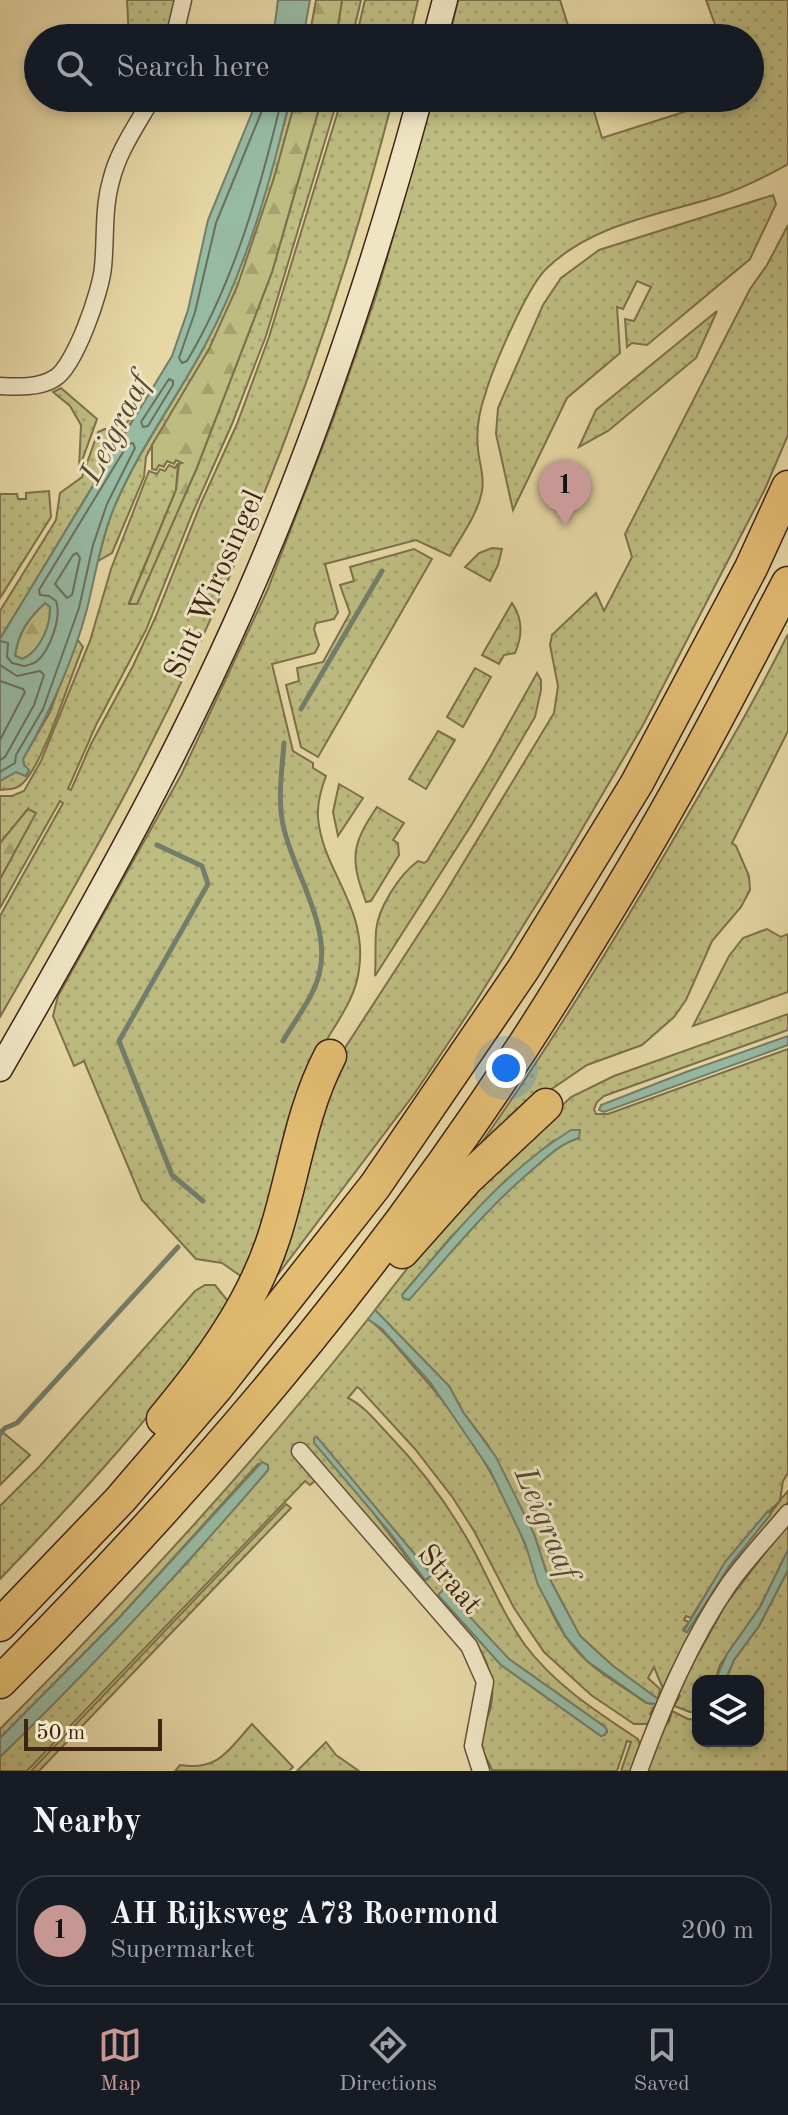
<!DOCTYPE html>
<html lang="en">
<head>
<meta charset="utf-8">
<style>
  body { margin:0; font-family:"Old Standard TT",serif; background:#20242c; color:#f1f3f6 }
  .controls { position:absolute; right:24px; bottom:24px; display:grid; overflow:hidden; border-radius:16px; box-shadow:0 4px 12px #0003 }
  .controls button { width:72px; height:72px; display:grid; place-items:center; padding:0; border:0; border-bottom:2px solid #363941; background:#171b24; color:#f1f3f6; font:40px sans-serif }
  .scale { position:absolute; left:24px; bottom:20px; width:138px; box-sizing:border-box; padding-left:8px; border:4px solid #3e2415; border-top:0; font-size:22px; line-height:28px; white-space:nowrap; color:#3e2415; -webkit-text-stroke:6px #efe5c4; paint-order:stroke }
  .you { position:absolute; left:506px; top:1068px; width:28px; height:28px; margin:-20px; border:6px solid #fff; border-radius:50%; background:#1a73e8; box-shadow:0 0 0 12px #1a73e833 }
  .badge { display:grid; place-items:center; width:52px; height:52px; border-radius:50%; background:#c59692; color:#111; font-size:26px; font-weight:700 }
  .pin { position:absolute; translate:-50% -66px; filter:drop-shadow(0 2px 4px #0008) }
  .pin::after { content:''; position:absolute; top:42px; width:28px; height:24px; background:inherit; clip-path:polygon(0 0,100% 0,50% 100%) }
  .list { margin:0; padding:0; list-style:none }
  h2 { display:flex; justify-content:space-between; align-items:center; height:104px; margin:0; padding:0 32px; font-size:34px }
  h2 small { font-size:26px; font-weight:400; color:#9ea1a6 }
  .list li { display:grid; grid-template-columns:52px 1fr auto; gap:24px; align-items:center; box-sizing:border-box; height:112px; margin:0 16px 16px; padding:0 16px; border:2px solid #363941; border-radius:32px }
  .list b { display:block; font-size:30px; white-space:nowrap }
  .list p { margin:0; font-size:26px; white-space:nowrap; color:#9ea1a6 }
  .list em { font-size:26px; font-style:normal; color:#9ea1a6 }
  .icon { flex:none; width:44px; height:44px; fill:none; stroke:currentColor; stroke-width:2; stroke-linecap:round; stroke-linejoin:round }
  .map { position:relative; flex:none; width:788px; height:1771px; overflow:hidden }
  .search { position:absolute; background:#171b24; box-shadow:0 4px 12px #0003; left:24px; right:24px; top:24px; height:88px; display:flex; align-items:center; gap:20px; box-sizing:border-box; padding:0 28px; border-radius:44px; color:#9ea1a6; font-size:30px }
  .sheet { height:232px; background:#171b24 }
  nav { display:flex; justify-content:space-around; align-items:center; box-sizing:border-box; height:112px; border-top:2px solid #363941; background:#171b24; font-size:22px; color:#9ea1a6 }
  nav a { display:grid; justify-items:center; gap:4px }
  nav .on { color:#c59692 }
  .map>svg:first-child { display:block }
  .grass { fill:url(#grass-dots); stroke:#7e704b; stroke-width:2; fill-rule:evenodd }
  .forest { fill:url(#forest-firs); stroke:#7e704b; stroke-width:2 }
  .water { fill:#97baa3; stroke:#737e6a; stroke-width:2; fill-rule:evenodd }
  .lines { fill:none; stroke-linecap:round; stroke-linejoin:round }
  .shore { stroke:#6a6f5c; stroke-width:2 }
  .stream { stroke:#737e6a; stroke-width:5 }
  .minor-casing { stroke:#685139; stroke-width:19 }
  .secondary-casing { stroke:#3e2415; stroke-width:27 }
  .motorway-casing { stroke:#3e2415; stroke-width:35 }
  .minor { stroke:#efe5c4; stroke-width:16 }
  .secondary { stroke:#efe5c4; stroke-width:24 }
  .motorway { stroke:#e3bc72; stroke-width:32 }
  .labels { text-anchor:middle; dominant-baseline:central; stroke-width:6; stroke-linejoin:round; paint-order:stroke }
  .street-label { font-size:30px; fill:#3e2415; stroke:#efe5c4 }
  .water-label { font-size:32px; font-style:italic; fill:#544a38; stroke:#efe5c4 }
</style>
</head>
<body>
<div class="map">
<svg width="788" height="1771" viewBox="0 0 788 1771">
  <defs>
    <pattern id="grass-dots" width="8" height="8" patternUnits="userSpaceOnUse" patternTransform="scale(2)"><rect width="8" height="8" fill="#bdbc81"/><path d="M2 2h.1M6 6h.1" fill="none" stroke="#a4a16f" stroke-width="1.8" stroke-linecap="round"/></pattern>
    <pattern id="forest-firs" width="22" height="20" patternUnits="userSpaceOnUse" patternTransform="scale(2)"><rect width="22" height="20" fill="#bdbc81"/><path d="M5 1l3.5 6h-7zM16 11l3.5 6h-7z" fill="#a4a16f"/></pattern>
  </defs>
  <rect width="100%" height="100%" fill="#e6d7a5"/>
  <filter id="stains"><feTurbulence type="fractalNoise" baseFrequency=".0025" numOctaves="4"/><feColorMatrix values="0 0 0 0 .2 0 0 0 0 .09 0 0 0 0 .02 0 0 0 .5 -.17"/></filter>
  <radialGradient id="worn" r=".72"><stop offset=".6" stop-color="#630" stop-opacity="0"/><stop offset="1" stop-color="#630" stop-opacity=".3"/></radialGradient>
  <g class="grass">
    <path d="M127 0H176L167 38 158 36 156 38H129Z"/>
    <path d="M342 0H361L352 38H336Z"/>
    <path d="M365 0H418L409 38H356Z"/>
    <path d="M458 0H560L572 38H449Z"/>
    <path d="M706 0H788V164C767 176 745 187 722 195 661 215 592 223 545 270 526 290 493 367 485 395 479 412 476 431 478 449 479 463 485 477 482 491 478 514 461 536 450 556L416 540 325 564 338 612 334 619 316 623 314 629 319 645 315 653 272 664 293 751 313 763V768L326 776C321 789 317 803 318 818 323 872 368 907 359 970 354 1008 325 1034 312 1069 287 1138 268 1209 245 1279L222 1263 196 1259 142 1200 84 1061 74 1066 53 1016 58 996 181 775 267 591 334 417 376 296 433 98H590L602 138 728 98H750V38H720Z"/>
    <path d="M291 98H296C275 179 251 262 215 338 197 375 173 410 152 445L146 457 144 477 112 553 98 561C103 542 107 522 116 503 140 448 177 398 205 345 246 269 269 181 291 98Z"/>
    <path d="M322 98H338L266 336 232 424 193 512 146 630 96 725 68 789 71 790 91 744 133 666 156 616 201 503 237 424 269 337 342 98H393C333 333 245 564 133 779 91 860 45 938 0 1017V916L63 803 60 801 0 908V879L27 829 28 809 0 843V796H12L24 791 41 761 90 641 111 569 149 471 157 474 160 469 165 471 169 465 175 468 178 463 176 490 129 603H137L196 470 272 272Z"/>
    <path d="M773 195 776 204 750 259 647 345 632 343 627 347 625 319 634 321 651 287 637 281 623 309 617 307 620 353 567 398 513 510 496 434 498 408 543 305 561 278 599 250Z"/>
    <path d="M788 225V435L765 489 643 725 561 865 475 1003 415 1093 270 1285 341 1054 444 895 554 713 558 686 550 645 552 635 596 593 604 611 632 557 625 534 750 289 767 265Z"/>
    <path d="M717 311 696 358 608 431 579 447 596 410Z"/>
    <path d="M61 388 97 419 79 469 81 425 70 406 53 392Z"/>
    <path d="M134 412 137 413 0 639V611L56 520 60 493 82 477 98 432 105 429 116 439Z"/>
    <path d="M49 491 51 517 0 598V494H17L18 499H26V493Z"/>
    <path d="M492 548 502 549 498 565 490 581 465 567 479 553Z"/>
    <path d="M414 549 432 559 318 757 301 747 286 685 299 681 297 668 323 662 350 613 340 585 354 581 350 567Z"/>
    <path d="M512 603C523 619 523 635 515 653L504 655 499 664 482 655Z"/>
    <path d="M788 634V731L732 843 736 846 749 876 750 890 741 907 712 941 686 1000 674 1017 642 1045 587 1065 540 1097 462 1170C537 1067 604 958 669 847 710 776 752 707 788 634Z"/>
    <path d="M77 639 83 647C69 679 45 761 23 783 17 790 8 789 0 790V781L16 772 26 776 29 771 24 765 23 759 50 712Z"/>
    <path d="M475 668 491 677 463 727 447 717Z"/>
    <path d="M537 673 541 680V690L535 717 472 824 375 976C376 961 375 946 376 931 378 908 399 875 418 861L424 863 427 861 489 759Z"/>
    <path d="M438 731 455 740 426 789 409 779Z"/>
    <path d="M339 784 363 798 338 836 333 812Z"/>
    <path d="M377 807 404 823 393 840 398 843 399 855 371 901 366 902C350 859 351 845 377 807Z"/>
    <path d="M767 929 781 937 788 934V992L693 1026 729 956 743 938Z"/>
    <path d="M788 1014V1030L604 1096 597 1102 594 1109 596 1114H608L788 1049V1473L783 1481 780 1500 788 1491V1502L747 1549 663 1689 654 1667 648 1678 660 1689 658 1699 613 1666 580 1636 547 1574 534 1534 488 1445 463 1412 449 1386 375 1310 455 1207 571 1097 614 1076ZM579 1138C561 1143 546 1157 533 1169 487 1208 445 1253 402 1295L450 1238 505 1181 553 1141ZM780 1501 730 1565 687 1632 683 1630 689 1622 684 1620 686 1616 691 1618C717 1575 744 1534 780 1501Z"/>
    <path d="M205 1285H215L232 1306C164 1404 83 1493 0 1579V1506L40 1466 195 1291Z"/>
    <path d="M368 1319C386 1332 399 1350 414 1367 461 1418 498 1478 524 1542 540 1580 549 1621 578 1652 596 1672 624 1687 646 1703L656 1704 650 1714 653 1716 647 1724H634L591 1695 544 1652 514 1608 474 1531 453 1498 415 1449 360 1389 357 1387 348 1398C363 1405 376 1421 388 1434 422 1469 452 1510 475 1553 491 1584 505 1617 525 1645 555 1685 597 1712 638 1739L641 1748 634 1771H621L631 1742 627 1741 617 1771 492 1770C490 1764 484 1756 482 1748 480 1735 486 1722 490 1710 497 1684 488 1660 473 1638L316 1480 310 1485 305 1481 27 1771H0V1757L186 1564 268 1470V1465L258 1464 119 1618 0 1738V1729C130 1598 254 1464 368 1319ZM316 1437 432 1575 424 1580ZM438 1594 509 1659 605 1727 607 1732 601 1736 501 1665Z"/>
    <path d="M0 1430 30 1455 0 1485Z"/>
    <path d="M286 1504 291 1508 39 1771H31Z"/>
    <path d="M788 1523V1550L760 1607 720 1665 715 1681H698V1711L690 1712 674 1706 680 1696 676 1694 726 1604Z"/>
    <path d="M788 1570V1771H647L666 1721 669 1722 672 1711 688 1719 698 1720V1741H758V1681H725L734 1660 759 1626Z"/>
    <path d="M252 1724 293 1767 289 1771H175L180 1765C219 1771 228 1750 252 1724Z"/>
    <path d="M326 1742 336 1755 359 1771H297Z"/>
  </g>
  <g class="forest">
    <path d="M316 0H342L336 38H309Z"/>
    <path d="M296 98H322L272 272 196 470 137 604H129L176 490 179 464 182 463 176 460 174 464 167 461 164 467 159 465 156 470 152 469V445L209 349 237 287 274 178Z"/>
    <path d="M45 603 50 607C51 625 40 652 22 659L15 655C19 632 28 619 45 603Z"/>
    <path d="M28 809 36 813 0 879V843Z"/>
  </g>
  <g class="water">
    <path d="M278 0H310L303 38H273Z"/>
    <path d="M258 98H290C271 181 246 269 205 345 177 398 140 447 116 503 101 537 96 573 87 609 73 661 50 712 23 759L24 765 29 770 26 776 16 772 0 781V639L172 356 188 310 208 220ZM45 603 50 607C51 625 40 652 22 659L15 656C18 632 28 619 45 603Z"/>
    <path d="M788 1036V1045L604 1112 599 1110 601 1105 686 1072Z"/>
    <path d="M571 1130H580L579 1138C561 1143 547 1157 533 1169 487 1208 449 1255 409 1300L403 1298 402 1295C453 1235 503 1172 571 1130Z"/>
    <path d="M375 1310 449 1386 463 1412 496 1457 534 1534 547 1574 580 1636 613 1666 658 1699 656 1704 647 1703 587 1661 566 1637 538 1585 525 1543 490 1470 430 1382 382 1329 368 1319Z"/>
    <path d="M317 1437 432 1575 425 1580 392 1535 314 1443V1438Z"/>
    <path d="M262 1462 268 1465V1470C183 1569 94 1666 0 1757V1738L119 1618Z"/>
    <path d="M768 1511 771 1514 730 1565 687 1632 684 1631 725 1562Z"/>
    <path d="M788 1550V1570L759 1626 734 1660 725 1681H715L727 1654 760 1607Z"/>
    <path d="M444 1589 509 1659 605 1727 607 1730 605 1735 601 1736 501 1665 438 1595Z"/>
  </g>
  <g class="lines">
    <g class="shore">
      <path d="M265 98 261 113 216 223 195 312 179 358 182 363 187 361C234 282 261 187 282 98"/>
      <path d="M169 379 173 381V385L148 426 143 427 141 422Z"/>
      <path d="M77 553 80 558 72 595 67 598 55 584 73 555Z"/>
      <path d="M0 641 8 643 7 657 12 663 24 666C26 666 34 663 36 662 50 651 62 617 56 601L49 596 40 595 39 590 128 444 133 443 135 448 107 504 93 545 79 608 43 709 16 755 15 763 0 772"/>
      <path d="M0 665 17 676 40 671 44 675 34 705 5 757 0 760"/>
      <path d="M0 681 23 689 25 692 0 740"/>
    </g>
    <g class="stream">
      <path d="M301 709 382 571"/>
      <path d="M157 845 202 866 208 884 119 1041 172 1175 203 1201"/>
      <path d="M283 1041C295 1020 316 994 320 970 330 925 294 872 284 829 277 802 282 770 284 743"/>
      <path d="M0 1434 5 1428 17 1423 178 1247"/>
    </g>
    <g class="minor-casing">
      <g id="minor">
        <path d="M174 38 183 0"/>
        <path d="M0 386C17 387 40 388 55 378 75 366 101 291 103 267 106 238 103 209 111 181 118 151 137 125 152 98"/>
        <path d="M300 1451 469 1646 485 1682 473 1746 481 1771"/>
        <path d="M639 1771C663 1706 690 1641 729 1584 747 1559 769 1536 788 1513"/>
      </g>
    </g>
    <g class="secondary-casing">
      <g id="secondary">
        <path d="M435 38 445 0"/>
        <path d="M0 1069C101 894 200 717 276 529 333 389 380 245 420 98"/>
      </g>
    </g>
    <g class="motorway-casing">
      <g id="motorway">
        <path d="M402 1252 467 1179 546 1105"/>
        <path d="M163 1419C208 1365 252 1305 274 1237 294 1176 300 1114 330 1056"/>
        <path d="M0 1625 120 1500 217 1387 375 1186 524 968 637 783 751 568 788 487"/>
        <path d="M0 1682C208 1473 401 1244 557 993 595 932 634 869 669 806 711 733 749 657 788 583"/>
      </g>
    </g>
    <use href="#minor" class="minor"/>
    <use href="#secondary" class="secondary"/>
    <use href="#motorway" class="motorway"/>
  </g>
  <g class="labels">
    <g class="street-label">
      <text transform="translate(215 585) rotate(-66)">Sint Wirosingel</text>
      <text transform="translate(449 1580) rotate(49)">Straat</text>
    </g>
    <g class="water-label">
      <text transform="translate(117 429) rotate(-63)">Leigraaf</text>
      <text transform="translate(545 1524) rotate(67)">Leigraaf</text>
    </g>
  </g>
  <rect width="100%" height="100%" filter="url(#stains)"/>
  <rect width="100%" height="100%" fill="url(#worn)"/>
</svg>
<div class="controls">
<button><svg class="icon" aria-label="layers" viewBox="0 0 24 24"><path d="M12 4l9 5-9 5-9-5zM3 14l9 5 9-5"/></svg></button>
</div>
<div class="scale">50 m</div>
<div class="you"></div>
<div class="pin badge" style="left:565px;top:526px">1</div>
<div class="search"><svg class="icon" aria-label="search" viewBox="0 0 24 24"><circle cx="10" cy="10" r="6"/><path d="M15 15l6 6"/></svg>Search here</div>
</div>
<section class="sheet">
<h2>Nearby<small></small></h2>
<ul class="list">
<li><span class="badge">1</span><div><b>AH Rijksweg A73 Roermond</b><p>Supermarket</p></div><em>200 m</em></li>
</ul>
</section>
<nav>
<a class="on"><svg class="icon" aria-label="map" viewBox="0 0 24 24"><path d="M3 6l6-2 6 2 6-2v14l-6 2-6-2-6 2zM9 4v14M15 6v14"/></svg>Map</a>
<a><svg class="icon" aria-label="directions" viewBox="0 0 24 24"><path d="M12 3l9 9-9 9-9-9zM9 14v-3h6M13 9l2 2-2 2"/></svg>Directions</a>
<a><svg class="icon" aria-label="saved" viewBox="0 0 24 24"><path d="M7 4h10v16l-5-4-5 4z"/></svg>Saved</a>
</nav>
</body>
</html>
